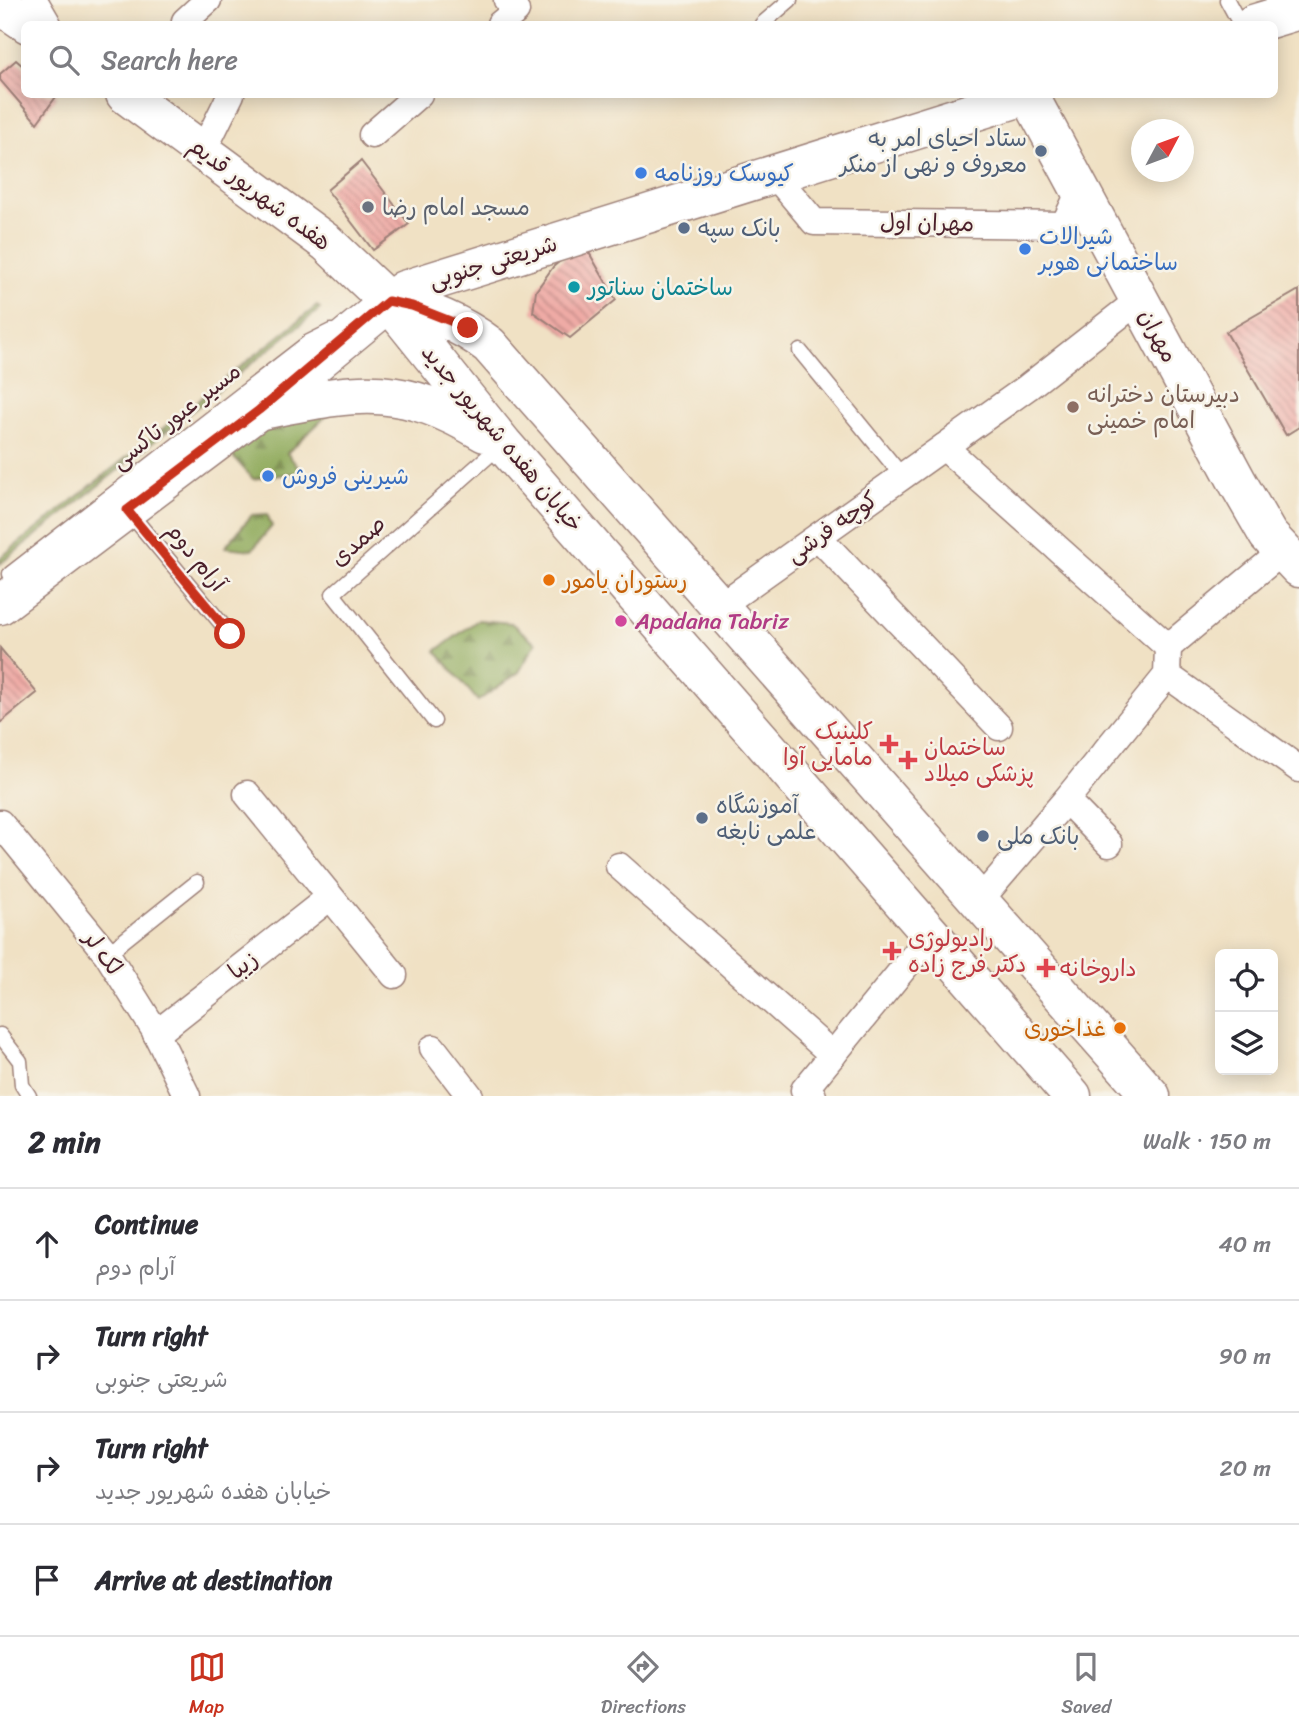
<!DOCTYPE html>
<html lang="en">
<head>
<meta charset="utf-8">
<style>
  body { margin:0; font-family:Sriracha,"Playpen Sans Arabic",sans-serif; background:#f7f7f7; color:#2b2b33 }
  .controls { position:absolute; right:21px; bottom:21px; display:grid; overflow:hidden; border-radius:10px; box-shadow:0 4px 18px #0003 }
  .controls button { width:63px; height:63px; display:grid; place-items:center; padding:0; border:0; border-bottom:2px solid #e1e1e2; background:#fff; color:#2b2b33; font:35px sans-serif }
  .compass { position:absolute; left:1131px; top:119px; width:63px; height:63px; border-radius:50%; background:#fff; box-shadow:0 4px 18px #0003; rotate:49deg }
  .stop { position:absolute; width:21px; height:21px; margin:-16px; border:5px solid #c8321e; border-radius:50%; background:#fff }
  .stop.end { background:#c8321e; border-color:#fff; box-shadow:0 2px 7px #0008 }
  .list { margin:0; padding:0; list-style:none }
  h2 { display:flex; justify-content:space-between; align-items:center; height:91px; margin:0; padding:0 28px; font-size:30px }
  h2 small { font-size:23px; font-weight:400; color:#7c7c81 }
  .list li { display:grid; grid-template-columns:46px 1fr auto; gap:21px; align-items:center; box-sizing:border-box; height:112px; padding:0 28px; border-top:2px solid #e1e1e2 }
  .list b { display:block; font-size:26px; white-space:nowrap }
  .list p { margin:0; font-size:23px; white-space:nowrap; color:#7c7c81 }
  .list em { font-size:23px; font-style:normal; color:#7c7c81 }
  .icon { flex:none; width:38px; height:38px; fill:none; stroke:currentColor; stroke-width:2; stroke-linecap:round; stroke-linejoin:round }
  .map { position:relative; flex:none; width:1299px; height:1096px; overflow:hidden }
  .search { position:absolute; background:#fff; box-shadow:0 4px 18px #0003; left:21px; right:21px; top:21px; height:77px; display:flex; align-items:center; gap:18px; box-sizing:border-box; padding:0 24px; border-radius:10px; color:#7c7c81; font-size:26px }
  .sheet { height:539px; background:#fff }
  nav { display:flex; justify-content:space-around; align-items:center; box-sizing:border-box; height:98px; border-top:2px solid #e1e1e2; background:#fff; font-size:19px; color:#7c7c81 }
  nav a { display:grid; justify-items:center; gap:4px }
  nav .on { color:#c8321e }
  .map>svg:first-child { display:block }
  .forest { fill:url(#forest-firs); stroke:#6e6644; stroke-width:2 }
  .building { fill:url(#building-back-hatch) }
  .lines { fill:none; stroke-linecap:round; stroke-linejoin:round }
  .lane-casing { stroke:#9d8078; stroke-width:17 }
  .street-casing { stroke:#9d8078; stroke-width:29 }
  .secondary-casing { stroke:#9d8078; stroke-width:41 }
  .primary-casing { stroke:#9d8078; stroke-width:41 }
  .lane { stroke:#fff; stroke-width:14 }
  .street { stroke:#fff; stroke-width:26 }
  .secondary { stroke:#fff; stroke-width:38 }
  .primary { stroke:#fff; stroke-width:38 }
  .route { stroke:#c8321e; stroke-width:9 }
  .service-dot { fill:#5c6f8a; stroke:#f7f3e8; stroke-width:2.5 }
  .shop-dot { fill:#3f7fe0; stroke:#f7f3e8; stroke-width:2.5 }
  .worship-dot { fill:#6b7280; stroke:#f7f3e8; stroke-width:2.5 }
  .culture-dot { fill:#0f9aa8; stroke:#f7f3e8; stroke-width:2.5 }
  .education-dot { fill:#8d6e63; stroke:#f7f3e8; stroke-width:2.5 }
  .food-dot { fill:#e8710a; stroke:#f7f3e8; stroke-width:2.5 }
  .hotel-dot { fill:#d1479c; stroke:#f7f3e8; stroke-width:2.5 }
  .health-dot { fill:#e0444e; stroke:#f7f3e8; stroke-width:2.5 }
  .labels { text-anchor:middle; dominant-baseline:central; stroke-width:5; stroke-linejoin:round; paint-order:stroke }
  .service-label { font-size:23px; fill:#4e5e75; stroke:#f7f3e8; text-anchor:start }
  .shop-label { font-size:23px; fill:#366cbe; stroke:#f7f3e8; text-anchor:start }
  .street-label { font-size:23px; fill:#4a1f2b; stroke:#f7f3e8 }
  .worship-label { font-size:23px; fill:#5b616d; stroke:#f7f3e8; text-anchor:start }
  .culture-label { font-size:23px; fill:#0d838f; stroke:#f7f3e8; text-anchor:start }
  .education-label { font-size:23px; fill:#785e54; stroke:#f7f3e8; text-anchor:start }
  .food-label { font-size:23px; fill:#c56008; stroke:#f7f3e8; text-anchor:start }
  .hotel-label { font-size:23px; fill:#b23c85; stroke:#f7f3e8; text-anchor:start }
  .health-label { font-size:23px; fill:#be3a42; stroke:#f7f3e8; text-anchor:start }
</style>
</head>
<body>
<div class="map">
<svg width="1299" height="1096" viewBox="0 0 1299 1096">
  <defs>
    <pattern id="forest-firs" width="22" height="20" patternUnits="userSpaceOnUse" patternTransform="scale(1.75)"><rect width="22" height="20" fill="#92ac5e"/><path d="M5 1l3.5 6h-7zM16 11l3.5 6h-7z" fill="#798b4e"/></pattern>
    <pattern id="building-back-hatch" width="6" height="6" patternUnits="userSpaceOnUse" patternTransform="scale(1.75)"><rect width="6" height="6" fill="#efaba6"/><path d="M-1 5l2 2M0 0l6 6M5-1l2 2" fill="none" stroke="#c48b87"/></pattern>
  </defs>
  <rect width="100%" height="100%" fill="#f7f3e8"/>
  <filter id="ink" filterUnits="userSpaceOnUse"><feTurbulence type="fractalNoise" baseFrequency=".0143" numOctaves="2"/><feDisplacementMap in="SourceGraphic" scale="14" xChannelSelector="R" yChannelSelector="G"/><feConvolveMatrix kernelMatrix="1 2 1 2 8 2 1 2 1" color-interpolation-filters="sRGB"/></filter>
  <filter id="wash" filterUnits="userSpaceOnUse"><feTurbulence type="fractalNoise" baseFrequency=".00686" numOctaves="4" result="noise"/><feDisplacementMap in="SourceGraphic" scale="28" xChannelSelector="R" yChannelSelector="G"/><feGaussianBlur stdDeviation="1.57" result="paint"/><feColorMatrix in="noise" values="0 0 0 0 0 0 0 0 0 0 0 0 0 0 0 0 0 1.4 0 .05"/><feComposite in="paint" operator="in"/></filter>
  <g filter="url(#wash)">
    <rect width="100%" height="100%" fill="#f0e1c4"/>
    <g class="forest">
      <path d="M317 306 320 309 0 564V558Z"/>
      <path d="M340 403 287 453 302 472 253 479 219 441Z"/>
      <path d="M267 514 272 526 252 550 225 547 252 515Z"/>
      <path d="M478 620 511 623 536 643 519 672 478 701 436 651Z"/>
    </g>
    <g id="blocks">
      <g class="building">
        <path d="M16 60 24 67V94H58L37 123 0 80V74Z"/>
        <path d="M361 161 409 224 373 250 327 190Z"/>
        <path d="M583 242 616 300 570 338 533 312 536 291 553 267Z"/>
        <path d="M1299 290V427L1286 435 1226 332Z"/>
        <path d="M0 648 37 693 0 723Z"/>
      </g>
    </g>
  </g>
  <g filter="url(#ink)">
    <use href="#blocks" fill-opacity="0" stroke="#9d8078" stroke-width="2"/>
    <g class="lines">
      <g class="lane-casing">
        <g id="lane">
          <path d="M1227 0 1240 24"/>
          <path d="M762 24 790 0"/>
          <path d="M800 351 903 477"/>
          <path d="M128 511 230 634"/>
          <path d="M10 574 309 342 331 331"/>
          <path d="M434 721 333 594 502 444"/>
          <path d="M107 954 197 882"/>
          <path d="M0 1035 20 1061 22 1085 29 1096"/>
        </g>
      </g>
      <g class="street-casing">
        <g id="street">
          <path d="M34 0 48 24"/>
          <path d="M187 24 185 21 208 0"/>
          <path d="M500 24 516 11 507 0"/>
          <path d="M372 135 419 94"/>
          <path d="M203 151 231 94"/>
          <path d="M774 174 814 222 1064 225 1080 191"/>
          <path d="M944 447 1168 647 1167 675 1066 800 1109 844"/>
          <path d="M818 537 999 727"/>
          <path d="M720 606 1028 387 1139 300"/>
          <path d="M1168 647 1283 551"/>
          <path d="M1167 675 1299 769"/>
          <path d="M247 794 394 975"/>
          <path d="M0 823 107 954 154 1029 187 1096"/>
          <path d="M619 866 833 1055"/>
          <path d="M979 901 1066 800"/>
          <path d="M156 1034 330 897"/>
          <path d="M433 1048 470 1096"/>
          <path d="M813 1096 804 1090 931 935"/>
        </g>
      </g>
      <g class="secondary-casing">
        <path id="secondary" d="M1029 95 1238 483 1268 535 1299 568"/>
      </g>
      <g class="primary-casing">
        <g id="primary">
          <path d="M0 5 28 24"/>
          <path d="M1253 24 1299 10"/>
          <path d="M125 94 327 243 388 301 503 444 1072 1096"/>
          <path d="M388 301C425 309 459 322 489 345L1151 1096"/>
          <path d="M261 410C356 392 397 380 485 433"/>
          <path d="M0 605 259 410 404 290 1031 94"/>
        </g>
      </g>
      <use href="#lane" class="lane"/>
      <use href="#street" class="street"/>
      <use href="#secondary" class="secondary"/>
      <use href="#primary" class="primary"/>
    </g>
  </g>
  <g class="lines" filter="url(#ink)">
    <path class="route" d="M230 634 127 510 259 410 388 301 412 306 468 328"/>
  </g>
  <g class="service-dot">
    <circle cx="1041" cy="151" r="7"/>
    <circle cx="684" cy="228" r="7"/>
    <circle cx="702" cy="818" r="7"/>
    <circle cx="983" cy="836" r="7"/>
  </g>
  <g class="shop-dot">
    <circle cx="641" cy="173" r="7"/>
    <circle cx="1025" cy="249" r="7"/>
    <circle cx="268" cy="476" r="7"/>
  </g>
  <circle class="worship-dot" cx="368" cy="207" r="7"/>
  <circle class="culture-dot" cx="574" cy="287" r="7"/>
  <circle class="education-dot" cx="1073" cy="407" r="7"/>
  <g class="food-dot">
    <circle cx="549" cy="580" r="7"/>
    <circle cx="1120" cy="1028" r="7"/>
  </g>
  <circle class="hotel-dot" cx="621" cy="621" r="7"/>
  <g class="health-dot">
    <path d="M885.5 733.5h7v7h7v7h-7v7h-7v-7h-7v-7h7z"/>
    <path d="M904.5 749.5h7v7h7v7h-7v7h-7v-7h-7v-7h7z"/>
    <path d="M888.5 940.5h7v7h7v7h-7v7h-7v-7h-7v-7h7z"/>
    <path d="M1042.5 957.5h7v7h7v7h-7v7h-7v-7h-7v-7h7z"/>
  </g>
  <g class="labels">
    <g class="service-label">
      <text x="1027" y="138" text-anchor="end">ستاد احیای امر به<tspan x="1027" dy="26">معروف و نهی از منکر</tspan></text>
      <text x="698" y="228">بانک سپه</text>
      <text x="716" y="805">آموزشگاه<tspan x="716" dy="26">علمی نابغه</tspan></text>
      <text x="997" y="836">بانک ملی</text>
    </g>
    <g class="shop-label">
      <text x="655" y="173">کیوسک روزنامه</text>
      <text x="1039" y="236">شیرالات<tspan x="1039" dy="26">ساختمانی هوبر</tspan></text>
      <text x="282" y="476">شیرینی فروش</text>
    </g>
    <g class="street-label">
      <text transform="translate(260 194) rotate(37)">هفده شهریور قدیم</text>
      <text transform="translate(927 223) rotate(1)">مهران اول</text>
      <text transform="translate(493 262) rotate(-17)">شریعتی جنوبی</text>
      <text transform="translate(1158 336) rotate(62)">مهران</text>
      <text transform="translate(176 416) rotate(-38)">مسیر عبور تاکسی</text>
      <text transform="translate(502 438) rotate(50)">خیابان هفده شهریور جدید</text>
      <text transform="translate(832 527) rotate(-35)">کوچه فرشی</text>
      <text transform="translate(358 541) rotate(-41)">صمدی</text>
      <text transform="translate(196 557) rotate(51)">آرام دوم</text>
      <text transform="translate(103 953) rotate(54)">لک لر</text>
      <text transform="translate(243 965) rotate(-38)">زیبا</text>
    </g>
    <g class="worship-label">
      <text x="382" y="207">مسجد امام رضا</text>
    </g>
    <g class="culture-label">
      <text x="588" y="287">ساختمان سناتور</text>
    </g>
    <g class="education-label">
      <text x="1087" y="394">دبیرستان دخترانه<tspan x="1087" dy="26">امام خمینی</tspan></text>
    </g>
    <g class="food-label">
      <text x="563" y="580">رستوران یامور</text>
      <text x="1106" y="1028" text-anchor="end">غذاخوری</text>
    </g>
    <g class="hotel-label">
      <text x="635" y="621">Apadana Tabriz</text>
    </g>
    <g class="health-label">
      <text x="873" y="731" text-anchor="end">کلینیک<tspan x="873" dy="26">مامایی آوا</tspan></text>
      <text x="924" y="747">ساختمان<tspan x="924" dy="26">پزشکی میلاد</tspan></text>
      <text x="908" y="938">رادیولوژی<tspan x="908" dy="26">دکتر فرج زاده</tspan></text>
      <text x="1060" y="968">داروخانه</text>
    </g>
  </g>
</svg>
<div class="controls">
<button><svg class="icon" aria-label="locate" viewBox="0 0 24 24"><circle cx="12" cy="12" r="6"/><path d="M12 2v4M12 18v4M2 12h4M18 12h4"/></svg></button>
<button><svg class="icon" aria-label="layers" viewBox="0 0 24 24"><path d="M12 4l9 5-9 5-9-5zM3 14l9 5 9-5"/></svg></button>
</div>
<svg class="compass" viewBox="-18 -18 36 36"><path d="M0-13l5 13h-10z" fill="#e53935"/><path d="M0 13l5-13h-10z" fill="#7c7c81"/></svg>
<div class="stop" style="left:230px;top:634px"></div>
<div class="stop end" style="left:468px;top:328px"></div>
<div class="search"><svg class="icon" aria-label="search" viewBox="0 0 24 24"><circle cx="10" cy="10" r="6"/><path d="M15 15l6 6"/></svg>Search here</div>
</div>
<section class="sheet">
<h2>2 min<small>Walk · 150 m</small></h2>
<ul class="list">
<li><svg class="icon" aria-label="ahead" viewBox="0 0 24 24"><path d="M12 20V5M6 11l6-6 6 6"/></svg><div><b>Continue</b><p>آرام دوم</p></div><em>40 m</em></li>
<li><svg class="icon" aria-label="right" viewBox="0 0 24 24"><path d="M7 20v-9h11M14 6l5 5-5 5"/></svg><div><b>Turn right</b><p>شریعتی جنوبی</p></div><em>90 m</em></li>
<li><svg class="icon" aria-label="right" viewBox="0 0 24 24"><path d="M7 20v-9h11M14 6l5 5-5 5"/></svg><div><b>Turn right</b><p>خیابان هفده شهریور جدید</p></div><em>20 m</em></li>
<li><svg class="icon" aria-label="arrive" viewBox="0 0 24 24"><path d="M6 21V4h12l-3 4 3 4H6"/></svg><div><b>Arrive at destination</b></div></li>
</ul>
</section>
<nav>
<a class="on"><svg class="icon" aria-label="map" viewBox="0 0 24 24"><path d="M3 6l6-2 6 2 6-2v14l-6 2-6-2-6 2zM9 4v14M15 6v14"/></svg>Map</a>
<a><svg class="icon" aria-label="directions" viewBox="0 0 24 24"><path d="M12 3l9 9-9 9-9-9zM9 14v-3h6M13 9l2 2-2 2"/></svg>Directions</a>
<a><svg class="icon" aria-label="saved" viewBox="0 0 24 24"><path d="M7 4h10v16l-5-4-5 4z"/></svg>Saved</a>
</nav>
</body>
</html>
